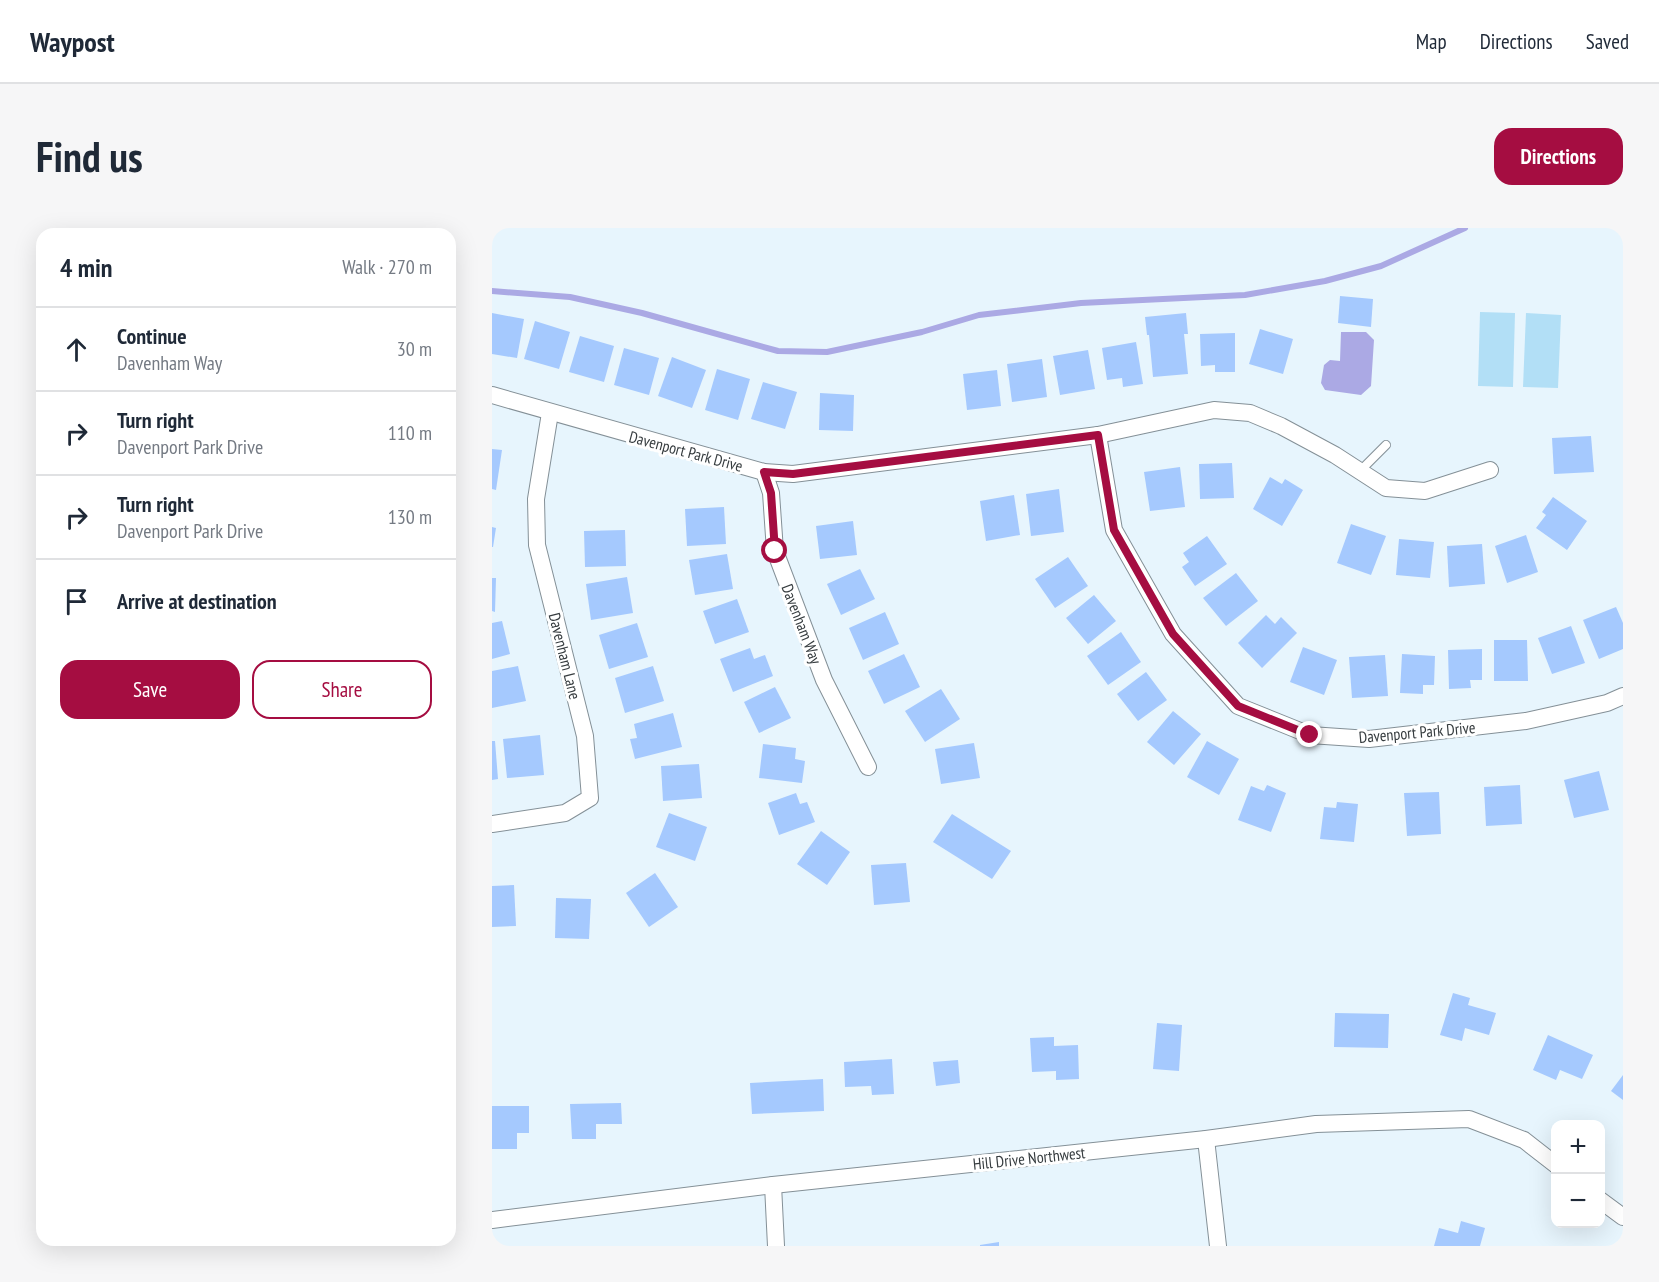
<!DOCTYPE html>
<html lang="en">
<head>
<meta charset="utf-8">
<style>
  body { margin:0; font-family:"PT Sans Narrow",sans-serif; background:#f6f6f7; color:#1f2937 }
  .controls { position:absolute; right:18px; bottom:18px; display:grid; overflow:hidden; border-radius:12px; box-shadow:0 6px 24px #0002 }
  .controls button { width:54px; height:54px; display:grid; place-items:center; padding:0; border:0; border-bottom:2px solid #e0e1e3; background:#fff; color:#1f2937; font:30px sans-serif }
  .stop { position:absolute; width:18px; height:18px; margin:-14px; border:4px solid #a50d41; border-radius:50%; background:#fff }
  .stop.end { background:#a50d41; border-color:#fff; box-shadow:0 2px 6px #0008 }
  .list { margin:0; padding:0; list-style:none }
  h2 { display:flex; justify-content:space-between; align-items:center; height:78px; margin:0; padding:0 24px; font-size:26px }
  h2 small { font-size:20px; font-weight:400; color:#747a83 }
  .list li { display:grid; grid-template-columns:39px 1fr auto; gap:18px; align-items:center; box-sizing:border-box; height:84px; padding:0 24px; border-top:2px solid #e0e1e3 }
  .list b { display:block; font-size:22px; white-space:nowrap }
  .list p { margin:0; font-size:20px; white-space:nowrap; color:#747a83 }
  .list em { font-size:20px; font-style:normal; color:#747a83 }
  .actions { display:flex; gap:12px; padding:18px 24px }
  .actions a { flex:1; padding:14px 0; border:2px solid #a50d41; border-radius:18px; text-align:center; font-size:21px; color:#a50d41 }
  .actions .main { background:#a50d41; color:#fff }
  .icon { flex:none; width:33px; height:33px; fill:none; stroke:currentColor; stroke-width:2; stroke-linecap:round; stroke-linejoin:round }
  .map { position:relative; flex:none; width:1131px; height:1018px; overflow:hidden; border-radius:18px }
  header { display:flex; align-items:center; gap:36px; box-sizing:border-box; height:84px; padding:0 30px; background:#fff; border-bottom:2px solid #e0e1e3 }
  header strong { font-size:28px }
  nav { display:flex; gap:33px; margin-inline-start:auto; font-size:21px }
  .intro { display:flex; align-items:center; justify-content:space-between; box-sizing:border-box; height:144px; padding:0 36px }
  h1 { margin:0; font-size:42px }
  .button { padding:15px 27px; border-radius:18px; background:#a50d41; color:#fff; font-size:21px; font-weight:700 }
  main { display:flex; gap:36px; padding:0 36px }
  aside { flex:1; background:#fff; border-radius:18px; box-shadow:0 6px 24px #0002 }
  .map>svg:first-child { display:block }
  .green { fill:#b2dff6 }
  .water { fill:#aba9e4 }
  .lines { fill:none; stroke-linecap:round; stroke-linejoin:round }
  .stream { stroke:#aba9e4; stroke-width:6 }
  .building { fill:#a5c9fe }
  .service-casing { stroke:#849097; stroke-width:10 }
  .minor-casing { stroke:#849097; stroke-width:18 }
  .service { stroke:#fff; stroke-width:8 }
  .minor { stroke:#fff; stroke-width:16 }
  .route { stroke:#a50d41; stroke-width:8 }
  .labels { text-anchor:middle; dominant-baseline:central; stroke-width:6; stroke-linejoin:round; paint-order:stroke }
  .street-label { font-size:16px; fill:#363c3f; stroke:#fff }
</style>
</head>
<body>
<header>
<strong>Waypost</strong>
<nav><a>Map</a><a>Directions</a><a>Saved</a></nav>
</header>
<div class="intro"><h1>Find us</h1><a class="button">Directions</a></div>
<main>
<aside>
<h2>4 min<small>Walk · 270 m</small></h2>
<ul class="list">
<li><svg class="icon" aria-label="ahead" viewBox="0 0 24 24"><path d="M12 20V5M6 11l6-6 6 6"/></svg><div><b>Continue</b><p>Davenham Way</p></div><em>30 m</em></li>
<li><svg class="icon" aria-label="right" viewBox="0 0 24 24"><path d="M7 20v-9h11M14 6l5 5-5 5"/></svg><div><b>Turn right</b><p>Davenport Park Drive</p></div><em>110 m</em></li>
<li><svg class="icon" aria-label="right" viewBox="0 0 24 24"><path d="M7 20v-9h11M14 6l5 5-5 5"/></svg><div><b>Turn right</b><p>Davenport Park Drive</p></div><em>130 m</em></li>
<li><svg class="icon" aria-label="arrive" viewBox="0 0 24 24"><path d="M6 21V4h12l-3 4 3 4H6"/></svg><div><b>Arrive at destination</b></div></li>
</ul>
<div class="actions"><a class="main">Save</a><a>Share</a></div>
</aside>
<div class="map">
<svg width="1131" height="1018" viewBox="0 0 1131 1018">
  <rect width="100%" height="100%" fill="#e7f5fd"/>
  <g class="green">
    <path d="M988 84 1023 85 1021 159 986 158Z"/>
    <path d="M1034 85 1069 87 1066 160 1031 159Z"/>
  </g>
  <path class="water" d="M849 104H874L882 112 879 158 869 167 833 162 829 155 832 137 838 132 848 133Z"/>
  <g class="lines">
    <path class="stream" d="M0 63 78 69 150 85 286 123 335 124 430 104 487 87 589 75 753 67 833 53 889 38 973 0"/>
  </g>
  <g class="building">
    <path d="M848 68 881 71 879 99 846 95Z"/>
    <path d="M0 85 32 91 25 130 0 126Z"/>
    <path d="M694 85 696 106H692L696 146 661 149 657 107H655L653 89Z"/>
    <path d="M43 93 78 104 67 141 32 131Z"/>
    <path d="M768 101 801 111 791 146 757 136Z"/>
    <path d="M743 105V144H723V137L709 138 708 106Z"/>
    <path d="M88 108 122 118 112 154 77 144Z"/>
    <path d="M644 114 651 156 631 159 630 150 615 152 610 120Z"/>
    <path d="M132 120 167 130 157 167 122 157Z"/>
    <path d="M596 122 603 161 568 167 561 128Z"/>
    <path d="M180 129 214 142 200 180 166 168Z"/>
    <path d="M550 131 555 169 520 174 515 136Z"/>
    <path d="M225 141 258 151 246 192 213 182Z"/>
    <path d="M505 142 509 178 475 182 471 146Z"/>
    <path d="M271 154 305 164 293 201 259 191Z"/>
    <path d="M328 165 362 167 361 203 327 202Z"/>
    <path d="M1099 208 1102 244 1062 246 1060 210Z"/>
    <path d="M0 221 10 222 4 262 0 261Z"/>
    <path d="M740 235 742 270 708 271 707 236Z"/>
    <path d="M688 239 693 279 658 283 652 244Z"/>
    <path d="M778 249 790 256 793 251 811 262 790 298 761 281Z"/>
    <path d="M567 261 572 304 539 308 534 266Z"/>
    <path d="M522 267 528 307 494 313 488 273Z"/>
    <path d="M1061 269 1095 293 1075 322 1044 300 1054 287 1050 284Z"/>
    <path d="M232 279 234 316 195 318 193 281Z"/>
    <path d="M361 293 365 327 328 331 324 298Z"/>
    <path d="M859 296 894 308 879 347 845 335Z"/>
    <path d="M0 299 4 300 1 319H0Z"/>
    <path d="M133 302 134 338 93 339 92 303Z"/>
    <path d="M1034 307 1046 344 1015 355 1003 318Z"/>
    <path d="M715 308 735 336 703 358 690 339 697 334 691 325Z"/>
    <path d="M907 311 942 314 938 350 904 347Z"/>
    <path d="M990 316 993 356 957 359 955 318Z"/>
    <path d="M235 326 241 361 203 367 197 332Z"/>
    <path d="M576 329 596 358 563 380 543 351Z"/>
    <path d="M368 341 383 371 349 387 335 356Z"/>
    <path d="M744 345 766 373 734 398 711 370Z"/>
    <path d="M135 349 141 385 99 392 94 356Z"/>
    <path d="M0 350H4L3 384 0 383Z"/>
    <path d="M602 367 624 393 596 416 574 390Z"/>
    <path d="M245 371 257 404 223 416 211 383Z"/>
    <path d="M1124 379 1131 395V421L1107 431 1091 392Z"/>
    <path d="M393 384 407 416 371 432 357 400Z"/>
    <path d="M774 387 783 396 789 389 805 405 770 440 746 415Z"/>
    <path d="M10 393 18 426 0 431V395Z"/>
    <path d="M145 395 156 429 117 441 107 407Z"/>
    <path d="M1079 398 1093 435 1060 446 1046 410Z"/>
    <path d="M629 404 649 434 616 457 595 428Z"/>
    <path d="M1002 412H1035L1036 453H1002Z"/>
    <path d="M811 419 845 432 832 467 798 454Z"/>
    <path d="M258 420 262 431 273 427 281 448 241 464 228 431Z"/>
    <path d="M990 421V452H978L979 460 957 461 956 422Z"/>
    <path d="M412 426 428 459 392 476 376 443Z"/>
    <path d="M910 426 943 428 942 457H931V466L908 465Z"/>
    <path d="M893 427 896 468 860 470 857 429Z"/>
    <path d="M26 438 34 473 0 480V443Z"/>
    <path d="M161 438 172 473 133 485 123 450Z"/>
    <path d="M654 444 675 472 646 493 625 466Z"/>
    <path d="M283 459 299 490 267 505 252 474Z"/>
    <path d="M449 461 468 491 433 514 413 483Z"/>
    <path d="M681 483 709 506 682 537 655 514Z"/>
    <path d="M181 485 190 519 143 531 138 511 145 510 142 496Z"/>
    <path d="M48 507 52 547 15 550 11 511Z"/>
    <path d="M0 513H3L6 551 0 552Z"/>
    <path d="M715 513 747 531 727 567 695 549Z"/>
    <path d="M482 515 488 550 449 556 443 521Z"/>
    <path d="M271 516 304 520 303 531 313 533 310 555 267 550Z"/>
    <path d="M207 536 210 570 171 573 169 538Z"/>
    <path d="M1107 543 1117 582 1082 590 1072 552Z"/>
    <path d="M775 557 794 565 779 604 746 592 759 558 772 563Z"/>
    <path d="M1028 557 1030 596 994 598 992 559Z"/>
    <path d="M947 564 949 606 915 608 912 565Z"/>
    <path d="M304 565 308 576 315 574 323 594 287 607 276 575Z"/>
    <path d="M845 574 866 576 862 614 828 611 832 579 844 580Z"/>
    <path d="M177 585 215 599 203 633 164 619Z"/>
    <path d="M460 586 519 623 500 651 441 614Z"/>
    <path d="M329 603 358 624 335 657 305 636Z"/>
    <path d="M414 635 418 674 382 677 379 637Z"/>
    <path d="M163 645 186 679 157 699 134 665Z"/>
    <path d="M22 657 24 698 0 699V658Z"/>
    <path d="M64 670 99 671 97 711 63 710Z"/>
    <path d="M961 765 978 770 976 777 1004 785 997 807 973 800 970 813 948 807Z"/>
    <path d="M843 785 897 786 896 820 842 819Z"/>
    <path d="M665 795 690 797 687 843 661 841Z"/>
    <path d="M1056 807 1101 827 1090 851 1068 842 1064 852 1041 842Z"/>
    <path d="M562 809V818L586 817 587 851 564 852V843L540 844 538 810Z"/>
    <path d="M400 831 402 866 380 867 379 858 353 859 352 834Z"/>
    <path d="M466 832 468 855 444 858 441 834Z"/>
    <path d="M1131 847V872L1119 863Z"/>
    <path d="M331 851 332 883 260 886 258 855Z"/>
    <path d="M129 875 130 896H104V911H80L78 876Z"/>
    <path d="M0 878H37V905H25V921H0Z"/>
    <path d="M969 993 993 1000 988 1018H942L947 1000 966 1005Z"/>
    <path d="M507 1014V1018H488V1017Z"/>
  </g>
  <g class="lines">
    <g class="service-casing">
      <path id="service" d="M868 243 894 217"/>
    </g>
    <g class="minor-casing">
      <g id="minor">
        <path d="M0 167 272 244 301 246 606 207 722 182 758 185 789 198 843 227 894 260 933 263 998 242"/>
        <path d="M606 207 622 302 681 406 746 478 818 507 877 511 1034 493 1115 475 1131 468"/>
        <path d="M272 244 279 265 283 323 332 452 376 539"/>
        <path d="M0 596 73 585 98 570 93 508 45 317 44 271 58 185"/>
        <path d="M714 911 726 1018"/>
        <path d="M281 957 284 1018"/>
        <path d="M1108 972 1131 989"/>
        <path d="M0 992 281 957 714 911 824 896 977 891 1032 912 1064 937"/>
      </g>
    </g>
    <use href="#service" class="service"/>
    <use href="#minor" class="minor"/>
  </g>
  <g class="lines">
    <path class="route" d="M283 323 279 265 272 244 301 246 606 207 622 302 681 406 746 478 818 507"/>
  </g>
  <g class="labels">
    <g class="street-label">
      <text transform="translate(194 223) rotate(15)">Davenport Park Drive</text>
      <text transform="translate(310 396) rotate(69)">Davenham Way</text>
      <text transform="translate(73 428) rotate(76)">Davenham Lane</text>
      <text transform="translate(925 504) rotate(-5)">Davenport Park Drive</text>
      <text transform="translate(537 930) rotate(-6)">Hill Drive Northwest</text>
    </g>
  </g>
</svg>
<div class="controls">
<button>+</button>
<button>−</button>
</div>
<div class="stop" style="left:283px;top:323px"></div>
<div class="stop end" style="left:818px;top:507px"></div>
</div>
</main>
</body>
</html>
